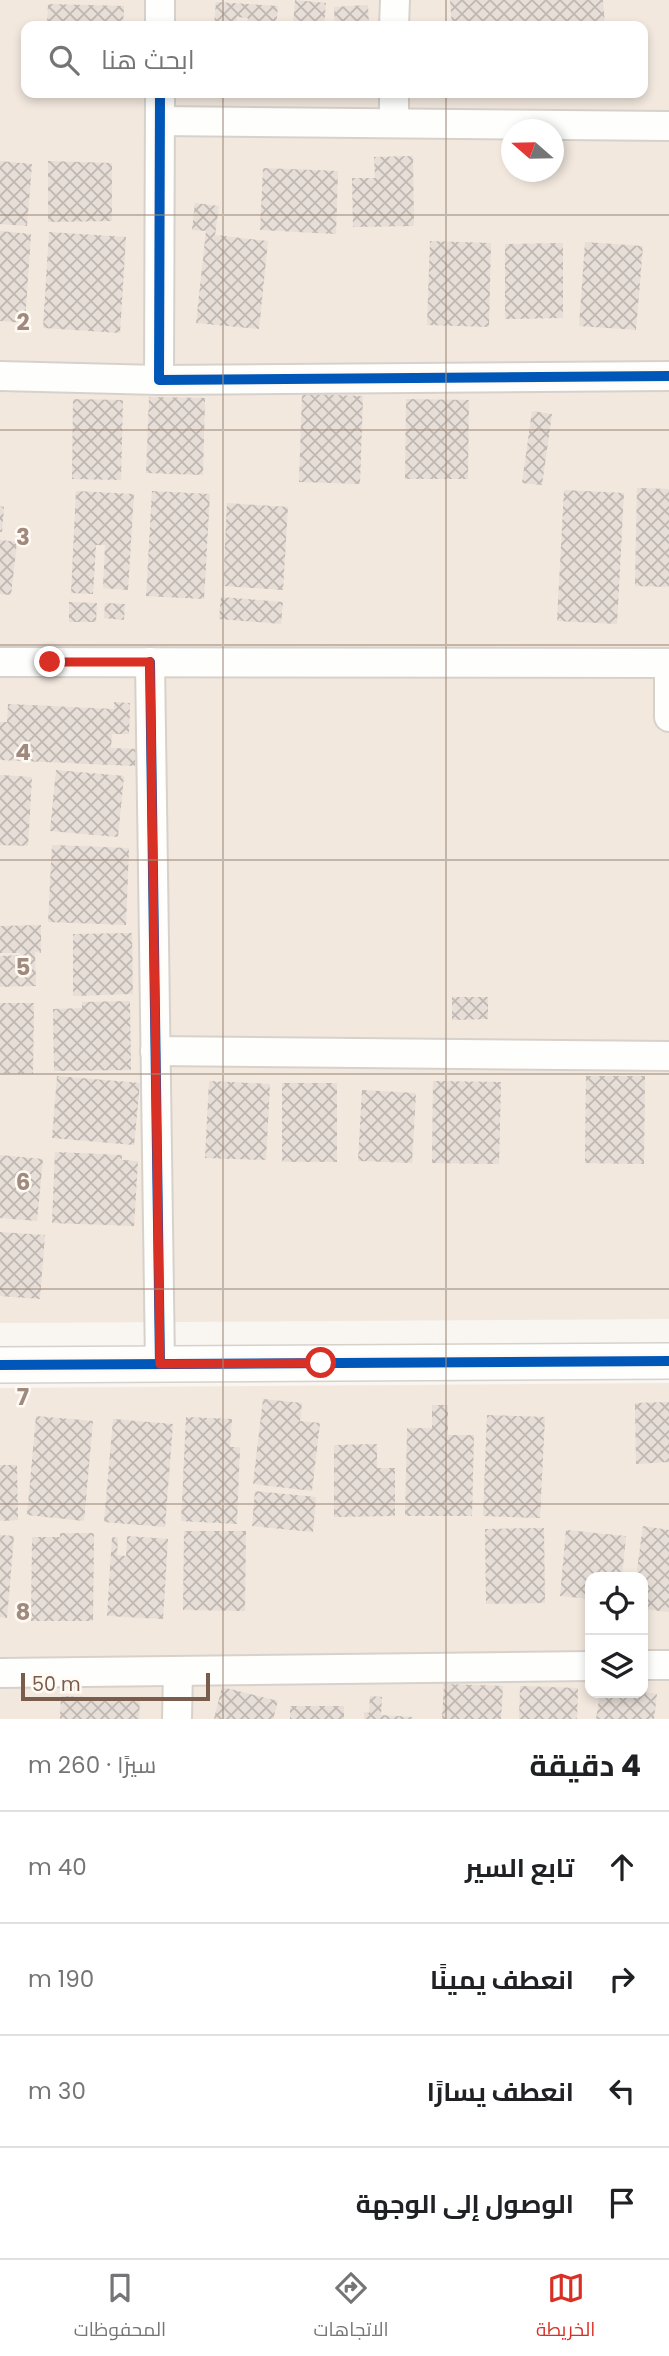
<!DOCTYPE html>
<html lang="ar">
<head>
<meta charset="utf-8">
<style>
  body { margin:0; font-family:Poppins,Cairo,sans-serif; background:#f2f2f2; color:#202124; direction:rtl }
  .controls { position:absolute; right:21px; bottom:21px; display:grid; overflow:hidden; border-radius:14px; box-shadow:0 4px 10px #0003 }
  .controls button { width:63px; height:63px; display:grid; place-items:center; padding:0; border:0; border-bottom:2px solid #e0e0e0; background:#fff; color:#202124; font:35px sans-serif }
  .compass { position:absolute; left:501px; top:119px; width:63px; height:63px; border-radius:50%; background:#fff; box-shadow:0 4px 10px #0003; rotate:290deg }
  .scale { position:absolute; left:21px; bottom:18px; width:189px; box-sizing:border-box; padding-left:7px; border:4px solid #7a5c4d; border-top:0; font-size:19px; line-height:24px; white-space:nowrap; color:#7a5c4d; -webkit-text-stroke:5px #fffaf3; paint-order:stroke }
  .stop { position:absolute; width:21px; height:21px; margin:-16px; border:5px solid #d93025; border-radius:50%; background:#fff }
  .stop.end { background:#d93025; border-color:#fff; box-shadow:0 2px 7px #0008 }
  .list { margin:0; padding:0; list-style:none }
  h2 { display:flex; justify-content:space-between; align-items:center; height:91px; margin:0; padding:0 28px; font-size:30px }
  h2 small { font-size:23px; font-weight:400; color:#757577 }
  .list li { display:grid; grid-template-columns:46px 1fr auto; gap:21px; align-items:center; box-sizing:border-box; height:112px; padding:0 28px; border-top:2px solid #e0e0e0 }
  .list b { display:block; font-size:26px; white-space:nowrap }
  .list em { font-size:23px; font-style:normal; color:#757577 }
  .icon { flex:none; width:38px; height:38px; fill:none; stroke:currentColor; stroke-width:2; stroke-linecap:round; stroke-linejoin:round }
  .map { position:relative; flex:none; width:669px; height:1719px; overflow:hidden; direction:ltr }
  .search { position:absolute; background:#fff; box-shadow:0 4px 10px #0003; left:21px; right:21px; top:21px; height:77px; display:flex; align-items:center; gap:18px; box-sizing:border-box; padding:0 24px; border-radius:14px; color:#757577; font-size:26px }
  .sheet { height:539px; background:#fff }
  nav { display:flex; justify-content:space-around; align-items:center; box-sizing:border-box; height:98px; border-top:2px solid #e0e0e0; background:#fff; font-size:19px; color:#757577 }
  nav a { display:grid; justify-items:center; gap:4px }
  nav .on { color:#d93025 }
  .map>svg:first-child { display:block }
  .residential { fill:#f2e8de; fill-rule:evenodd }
  .building { fill:url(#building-cross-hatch) }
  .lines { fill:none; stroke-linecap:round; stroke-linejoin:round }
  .minor-casing { stroke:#d7d1cb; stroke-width:32 }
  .tertiary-casing { stroke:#d7d1cb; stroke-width:38 }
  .minor { stroke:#fefefd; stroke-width:28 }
  .tertiary { stroke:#fefefd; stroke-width:35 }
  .cycleway-casing { stroke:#fffaf3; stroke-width:15 }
  .cycleway { stroke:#0057b8; stroke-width:10 }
  .route { stroke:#d93025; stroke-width:9 }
  .grid { fill:none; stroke:#9f8a7d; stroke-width:2; stroke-opacity:0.55 }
  .grid-label { font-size:23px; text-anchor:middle; font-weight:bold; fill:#9f8a7d; stroke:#fffaf3; stroke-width:5; stroke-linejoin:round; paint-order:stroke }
</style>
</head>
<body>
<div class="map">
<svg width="669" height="1719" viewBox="0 0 669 1719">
  <defs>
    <pattern id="building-cross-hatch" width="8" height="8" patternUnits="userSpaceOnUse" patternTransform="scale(1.75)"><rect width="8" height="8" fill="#e6ded7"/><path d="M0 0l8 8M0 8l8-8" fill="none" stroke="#bfb7b1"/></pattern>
  </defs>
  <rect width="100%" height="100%" fill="#f9f5f0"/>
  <g class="residential">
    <path d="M0 0H669V1319L0 1323ZM26 26H643V93H26ZM512 130H554V172H512Z"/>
    <path d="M669 1383V1719H0V1388ZM590 1577H643V1693H590Z"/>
  </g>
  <g class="building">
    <path d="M295 0 326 3 324 26H293Z"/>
    <path d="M450 0H603L605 26H452Z"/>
    <path d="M216 2 278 6 276 26H247L248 18 237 17 236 26H214Z"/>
    <path d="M48 4 124 6 123 26H47Z"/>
    <path d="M368 5 369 26H335L334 7Z"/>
    <path d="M413 156 414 226 353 227 352 178H375L374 157Z"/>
    <path d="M0 161 32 164 27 226 0 224Z"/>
    <path d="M48 161 112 163V221L48 222Z"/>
    <path d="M263 168 338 171 336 234 260 230Z"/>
    <path d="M195 203 219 206 215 235 268 241 259 329 196 323 206 231 192 230Z"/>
    <path d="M0 231 31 234 25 323 0 321Z"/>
    <path d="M49 232 126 237 120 333 43 328Z"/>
    <path d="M430 241 491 243 489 327 427 325Z"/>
    <path d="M585 242 643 246 636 330 579 326Z"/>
    <path d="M563 243V318L505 319V244Z"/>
    <path d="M302 394 363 396 360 484 299 482Z"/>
    <path d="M149 397 205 398 203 475 146 473Z"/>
    <path d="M73 399 123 400 121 480 72 479Z"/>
    <path d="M406 399 469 400 468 479H405Z"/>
    <path d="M532 411 552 414 542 485 522 483Z"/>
    <path d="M637 488 669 489V587L635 586Z"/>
    <path d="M564 490 624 493 617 624 557 621Z"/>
    <path d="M76 491 134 494 128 590 103 588 105 545H96L93 594 71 593Z"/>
    <path d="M152 491 210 494 204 599 146 596Z"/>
    <path d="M227 503 288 507 283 590 223 586Z"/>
    <path d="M0 506 4 507 2 532H0Z"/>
    <path d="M0 540 17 542 11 595 0 594Z"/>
    <path d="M221 597 283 602 281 624 219 619Z"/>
    <path d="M69 602 97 603 96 622H69Z"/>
    <path d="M105 603 125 604 124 620 104 618Z"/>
    <path d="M114 702 130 703 129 734H112L111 748 136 749 135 766 0 760V722H7L8 704 114 709Z"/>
    <path d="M56 770 124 776 118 837 50 831Z"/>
    <path d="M0 775 32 777 28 846 0 845Z"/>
    <path d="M52 845 129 848 126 925 48 922Z"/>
    <path d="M41 925V953L35 952 36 986 0 987V956L20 955V953H0V926Z"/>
    <path d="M132 933 133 994 73 996V934Z"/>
    <path d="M452 997H488V1019L452 1020Z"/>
    <path d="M130 1001 131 1070 54 1071 53 1009 82 1008V1002Z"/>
    <path d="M0 1003H34L33 1074 0 1073Z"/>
    <path d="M57 1076 140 1083 134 1145 52 1138Z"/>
    <path d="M586 1076H645L644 1164 585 1163Z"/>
    <path d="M209 1081 270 1084 266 1160 205 1158Z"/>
    <path d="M433 1081 501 1082 499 1164 432 1163Z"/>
    <rect x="282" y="1083" width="55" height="79"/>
    <path d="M362 1090 416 1093 412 1163 358 1161Z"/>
    <path d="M55 1152 122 1155V1160L138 1161 134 1226 52 1223Z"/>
    <path d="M0 1155 43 1159 37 1221 0 1218Z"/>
    <path d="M0 1232 45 1235 40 1299 0 1296Z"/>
    <path d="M263 1399 302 1403 300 1421 320 1423 312 1491 253 1484Z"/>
    <path d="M669 1402V1462L636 1464 635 1403Z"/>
    <path d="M432 1405H448V1435H474L472 1516H405L407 1428H432Z"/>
    <path d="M487 1415 545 1417 540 1518 483 1516Z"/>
    <path d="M36 1416 93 1421 84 1521 27 1515Z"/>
    <path d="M186 1417 232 1419 230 1447H240L237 1524 181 1521Z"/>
    <path d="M113 1419 173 1424 165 1527 104 1522Z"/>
    <path d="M377 1444V1468H395V1516L334 1517V1445Z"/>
    <path d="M0 1465H17L18 1520 0 1521Z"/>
    <path d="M255 1491 316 1497 313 1532 252 1526Z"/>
    <path d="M643 1526 669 1530V1612L643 1609V1577H636Z"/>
    <path d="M544 1528 545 1603 486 1604 485 1529Z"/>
    <path d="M566 1530 626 1536 622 1577H590V1599L560 1596Z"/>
    <path d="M184 1531H246L245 1611 183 1610Z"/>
    <path d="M60 1533H94L93 1621H31L32 1537H60Z"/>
    <path d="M0 1535 14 1536 7 1618 0 1617Z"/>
    <path d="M127 1536 168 1539 163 1619 107 1616 112 1537 118 1538 117 1555 126 1556Z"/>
    <path d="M444 1684 503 1686 501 1719H442Z"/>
    <path d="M520 1686 578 1688 577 1719H519Z"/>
    <path d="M222 1687 278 1701 273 1719H214Z"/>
    <path d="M643 1692 657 1694 654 1719H596L600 1693Z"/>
    <path d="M61 1696 140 1699 139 1719H60Z"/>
    <path d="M370 1696 382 1697 381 1715 413 1717V1719H364V1712L369 1713Z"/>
    <rect x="290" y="1706" width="54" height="13"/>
  </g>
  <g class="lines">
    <g class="minor-casing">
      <g id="minor">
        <path d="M160 26V0"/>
        <path d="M394 26 395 0"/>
        <path d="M160 93 159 380 669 376"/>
        <path d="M160 121 669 126"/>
        <path d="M394 123V93"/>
        <path d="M0 376 159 380"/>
        <path d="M0 662 669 663"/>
        <path d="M150 662 160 1364"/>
        <path d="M669 663V717"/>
        <path d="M155 1051 669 1056"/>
        <path d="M643 1665H669"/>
        <path d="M0 1673 590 1666"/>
        <path d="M177 1719 178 1671"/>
      </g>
    </g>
    <g class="tertiary-casing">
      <path id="tertiary" d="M0 1365 669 1361"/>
    </g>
    <use href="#minor" class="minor"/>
    <use href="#tertiary" class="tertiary"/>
    <g class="cycleway-casing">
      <g id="cycleway">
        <path d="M160 93 159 380 669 376"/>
        <path d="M150 662 160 1364"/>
        <path d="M0 1365 669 1361"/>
      </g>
    </g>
    <use href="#cycleway" class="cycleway"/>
  </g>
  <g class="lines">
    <path class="route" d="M50 662H150L160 1364 321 1363"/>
  </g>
  <path class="grid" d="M223 0V26M446 0V26M223 93V1719M446 93V1719M0 215H669M0 430H669M0 645H669M0 860H669M0 1074H669M0 1289H669M0 1504H669"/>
  <g class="grid-label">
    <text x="23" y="330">2</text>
    <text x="23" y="545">3</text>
    <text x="23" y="760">4</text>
    <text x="23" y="975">5</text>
    <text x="23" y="1190">6</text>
    <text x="23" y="1405">7</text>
    <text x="23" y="1620">8</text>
  </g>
</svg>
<div class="controls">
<button><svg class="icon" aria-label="locate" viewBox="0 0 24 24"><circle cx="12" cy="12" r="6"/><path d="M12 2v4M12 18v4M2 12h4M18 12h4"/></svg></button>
<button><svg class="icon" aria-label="layers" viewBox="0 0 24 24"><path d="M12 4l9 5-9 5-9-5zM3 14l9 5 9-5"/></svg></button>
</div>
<svg class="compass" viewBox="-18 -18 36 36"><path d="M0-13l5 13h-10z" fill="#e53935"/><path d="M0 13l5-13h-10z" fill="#757577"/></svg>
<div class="scale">50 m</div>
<div class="stop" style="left:321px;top:1363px"></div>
<div class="stop end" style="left:50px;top:662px"></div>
<div class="search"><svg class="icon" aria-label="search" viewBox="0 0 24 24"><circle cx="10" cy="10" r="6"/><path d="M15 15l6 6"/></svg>ابحث هنا</div>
</div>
<section class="sheet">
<h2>4 دقيقة<small>سيرًا · 260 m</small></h2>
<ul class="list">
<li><svg class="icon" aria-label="ahead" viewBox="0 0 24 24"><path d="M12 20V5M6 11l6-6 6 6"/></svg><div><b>تابع السير</b></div><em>40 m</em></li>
<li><svg class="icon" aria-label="right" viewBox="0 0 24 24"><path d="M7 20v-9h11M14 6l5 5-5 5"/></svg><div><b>انعطف يمينًا</b></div><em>190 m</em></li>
<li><svg class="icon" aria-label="left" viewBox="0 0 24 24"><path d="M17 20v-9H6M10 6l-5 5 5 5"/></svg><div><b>انعطف يسارًا</b></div><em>30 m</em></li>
<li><svg class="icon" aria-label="arrive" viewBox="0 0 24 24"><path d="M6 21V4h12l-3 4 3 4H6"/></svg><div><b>الوصول إلى الوجهة</b></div></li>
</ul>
</section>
<nav>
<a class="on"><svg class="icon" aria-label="map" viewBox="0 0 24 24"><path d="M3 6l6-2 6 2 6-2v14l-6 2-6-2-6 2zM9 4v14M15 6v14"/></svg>الخريطة</a>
<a><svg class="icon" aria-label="directions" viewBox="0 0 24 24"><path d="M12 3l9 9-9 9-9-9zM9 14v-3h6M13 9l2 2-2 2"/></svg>الاتجاهات</a>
<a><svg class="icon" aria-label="saved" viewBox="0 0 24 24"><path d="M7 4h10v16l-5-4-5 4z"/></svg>المحفوظات</a>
</nav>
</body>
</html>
